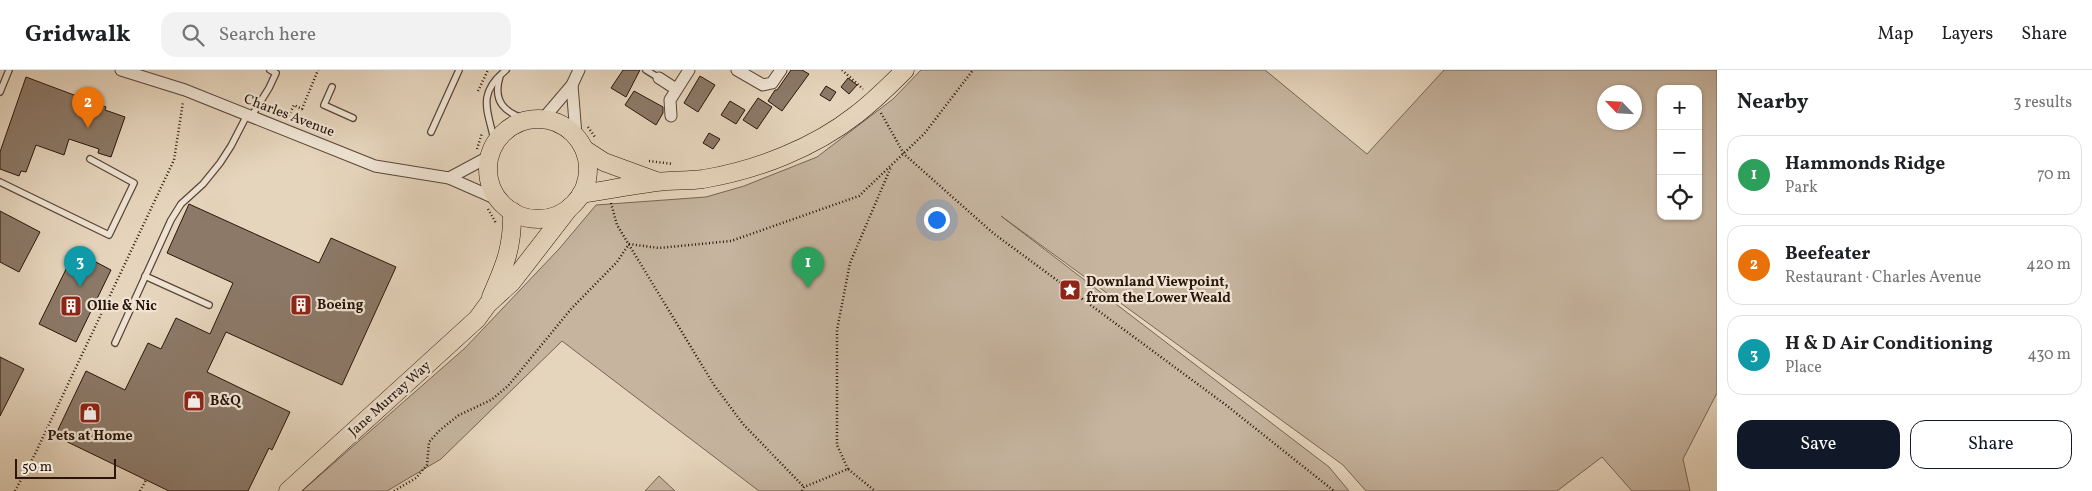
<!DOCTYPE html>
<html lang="en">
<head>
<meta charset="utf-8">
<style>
  body { margin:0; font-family:Vollkorn,serif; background:#f2f2f2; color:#202124 }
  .controls { position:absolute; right:15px; top:15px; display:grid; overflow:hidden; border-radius:10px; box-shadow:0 1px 4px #0004 }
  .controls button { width:45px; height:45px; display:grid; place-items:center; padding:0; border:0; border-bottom:1px solid #e0e0e0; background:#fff; color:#202124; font:25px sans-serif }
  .compass { position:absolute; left:1597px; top:15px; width:45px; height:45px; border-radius:50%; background:#fff; box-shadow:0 1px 4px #0004; rotate:295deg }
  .scale { position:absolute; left:15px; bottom:12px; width:101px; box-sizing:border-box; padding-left:5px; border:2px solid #2b150b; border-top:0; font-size:14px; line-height:18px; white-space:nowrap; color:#2b150b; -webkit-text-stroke:4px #efe4d4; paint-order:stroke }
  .you { position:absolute; left:936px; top:149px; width:18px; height:18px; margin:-12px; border:4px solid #fff; border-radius:50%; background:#1a73e8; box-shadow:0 0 0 8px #1a73e833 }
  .badge { display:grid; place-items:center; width:32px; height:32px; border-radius:50%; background:#111827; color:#fff; font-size:16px; font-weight:700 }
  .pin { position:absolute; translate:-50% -41px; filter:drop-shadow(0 1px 2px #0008) }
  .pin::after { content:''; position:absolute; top:26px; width:18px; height:15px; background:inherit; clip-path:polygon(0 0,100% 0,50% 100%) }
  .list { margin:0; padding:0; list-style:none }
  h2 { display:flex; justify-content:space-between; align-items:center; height:65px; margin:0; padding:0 20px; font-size:21px }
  h2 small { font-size:16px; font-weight:400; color:#757577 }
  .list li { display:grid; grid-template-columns:32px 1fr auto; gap:15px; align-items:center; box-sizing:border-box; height:80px; margin:0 10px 10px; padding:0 10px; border:1px solid #e0e0e0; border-radius:15px }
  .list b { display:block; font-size:19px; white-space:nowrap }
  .list p { margin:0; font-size:16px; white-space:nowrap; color:#757577 }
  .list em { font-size:16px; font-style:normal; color:#757577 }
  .actions { display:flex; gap:10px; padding:15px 20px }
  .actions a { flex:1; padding:11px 0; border:1px solid #111827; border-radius:15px; text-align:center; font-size:18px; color:#111827 }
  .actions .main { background:#111827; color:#fff }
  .icon { flex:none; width:28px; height:28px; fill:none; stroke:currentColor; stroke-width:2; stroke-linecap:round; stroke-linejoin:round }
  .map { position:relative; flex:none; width:1717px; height:421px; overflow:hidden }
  header { display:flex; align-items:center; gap:30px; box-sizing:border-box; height:70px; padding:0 25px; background:#fff; border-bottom:1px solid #e0e0e0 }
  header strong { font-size:24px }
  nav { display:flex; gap:28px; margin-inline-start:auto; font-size:18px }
  .search { width:350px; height:45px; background:#f2f2f2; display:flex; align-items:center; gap:12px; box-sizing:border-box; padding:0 18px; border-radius:15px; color:#757577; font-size:19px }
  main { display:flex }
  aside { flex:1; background:#fff }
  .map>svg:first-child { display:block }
  .green { fill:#c6b49f; stroke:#786455; fill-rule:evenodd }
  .building { fill:#8c7968; stroke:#2b150b }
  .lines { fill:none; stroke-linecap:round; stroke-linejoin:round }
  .lane-casing { stroke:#5a4538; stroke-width:8 }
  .street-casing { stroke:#5a4538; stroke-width:13 }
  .primary-casing { stroke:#2b150b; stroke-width:19 }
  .path { stroke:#2b150b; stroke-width:2.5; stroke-dasharray:1 2.5; stroke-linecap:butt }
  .lane { stroke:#efe4d4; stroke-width:5.5 }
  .street { stroke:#efe4d4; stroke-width:11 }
  .primary { stroke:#e6d5bd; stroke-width:18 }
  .labels { text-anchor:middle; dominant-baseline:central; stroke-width:4.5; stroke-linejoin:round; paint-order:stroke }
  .street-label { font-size:14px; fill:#2b150b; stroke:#efe4d4 }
  .poi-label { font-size:14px; font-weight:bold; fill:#2b150b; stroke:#efe4d4; text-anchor:start }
</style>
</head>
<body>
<header>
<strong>Gridwalk</strong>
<div class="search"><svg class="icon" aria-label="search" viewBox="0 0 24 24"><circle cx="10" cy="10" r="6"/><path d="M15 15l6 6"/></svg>Search here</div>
<nav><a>Map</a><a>Layers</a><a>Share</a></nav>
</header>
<main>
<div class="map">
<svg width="1717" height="421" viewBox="0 0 1717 421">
  <rect width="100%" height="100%" fill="#e6d5bd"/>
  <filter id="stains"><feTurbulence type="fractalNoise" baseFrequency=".004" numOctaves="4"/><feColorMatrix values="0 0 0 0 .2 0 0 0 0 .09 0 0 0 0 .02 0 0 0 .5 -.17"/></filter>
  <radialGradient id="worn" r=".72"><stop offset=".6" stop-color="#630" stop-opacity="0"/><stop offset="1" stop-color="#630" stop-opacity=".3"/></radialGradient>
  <g class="green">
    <path d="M921 0H1265L1367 84 1444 0H1717V323L1683 389 1690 421H1632L1602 387 1557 421H1366L1343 395 1001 146 1329 397 1349 421H759L562 271 441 389 387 421H302L465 278 559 179 596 135 706 127 744 116 817 87 893 29ZM1661 19H1698V146H1661ZM1634 22V52H1604V22Z"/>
    <path d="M659 406 675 421H645Z"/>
  </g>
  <g class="building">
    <path d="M623 0H640L626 27 611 18Z"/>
    <path d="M791 0H802L809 4 782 41 768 31 775 20H777L780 16Z"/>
    <path d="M700 6 715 15 698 42 684 33Z"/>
    <path d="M26 7 106 37 105 40 125 47 111 87 98 83 99 79 69 69 64 85 36 75 26 102 21 101 19 106 0 99V82Z"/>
    <path d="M848 8 857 15 849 24 841 17Z"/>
    <path d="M826 16 836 22 830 31 820 25Z"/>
    <path d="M634 21 663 37V43L656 55 625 35Z"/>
    <path d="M758 28 772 37 757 59 743 50Z"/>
    <path d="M730 31 745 40 736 54 721 45Z"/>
    <path d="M709 63 720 69 713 79 703 73Z"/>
    <path d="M189 134 319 193 331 168 396 197 342 315 226 262 207 302 290 342 272 380 269 378 248 421H169L55 366 86 301 125 320 148 273 161 279 176 248 210 264 233 213 167 183Z"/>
    <path d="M0 141 40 162 19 202 0 192Z"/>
    <path d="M75 181 111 200 76 272 39 254Z"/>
    <path d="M0 287 24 299 0 346Z"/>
  </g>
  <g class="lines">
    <g class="lane-casing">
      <g id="lane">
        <path d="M646 0 659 8"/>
        <path d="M500 6C492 32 505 43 528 50"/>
        <path d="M332 17 324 35 353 48"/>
        <path d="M0 22 9 0"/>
        <path d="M251 47 269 18 276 3 270 0"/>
        <path d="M431 62 459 0"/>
        <path d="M495 74C489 42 475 25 506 0"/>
        <path d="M0 112 109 165 134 113 90 89"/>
        <path d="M145 206 209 235"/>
        <path d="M115 273 171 150 181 134 203 114 220 93 231 76 247 45"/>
      </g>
    </g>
    <g class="street-casing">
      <g id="street">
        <path d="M121 0 185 20 375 96 449 108 499 130"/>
        <path d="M737 0 763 15 772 13 781 0"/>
        <path d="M659 8 676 19"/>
        <path d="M572 15 576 65"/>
        <path d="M671 46 670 30 689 0"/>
        <path d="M543 49 572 15 579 0"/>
        <path d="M449 108 490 86"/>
      </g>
    </g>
    <g class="primary-casing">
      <g id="primary">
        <circle cx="538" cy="99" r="50"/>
        <path d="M584 79 604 92 656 111"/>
        <path d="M581 124C607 120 632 115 657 112 672 110 688 111 703 109 757 100 814 78 857 44 874 31 890 15 905 0"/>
        <path d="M491 227C505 195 513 177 512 141"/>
        <path d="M288 421 477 249 488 234 512 212 570 137"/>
      </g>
    </g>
    <g class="path">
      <path d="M842 0 863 19"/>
      <path d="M478 21 488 0"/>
      <path d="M881 43 904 84 993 163 1226 335 1334 421"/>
      <path d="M287 49 294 35 302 39 318 0"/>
      <path d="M588 57 595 67"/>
      <path d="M477 79 482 63"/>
      <path d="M649 91 673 94"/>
      <path d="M611 133 617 155 714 315 743 354 804 417"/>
      <path d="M488 139 496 153"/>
      <path d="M629 174 659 178 731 171 859 126 924 64 973 0"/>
      <path d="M848 399 837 375V260L850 193 891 97"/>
      <path d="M15 421 35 384 174 90 183 32"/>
      <path d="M140 421 146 410"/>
      <path d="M394 421 416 408 427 395 429 372 440 360 459 345 491 330 508 316 571 239 617 192 629 174"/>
      <path d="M802 421 804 417 848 399 875 421"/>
    </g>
    <use href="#lane" class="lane"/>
    <use href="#street" class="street"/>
    <use href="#primary" class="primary"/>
  </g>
  <defs>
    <g id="sight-square" transform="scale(1.125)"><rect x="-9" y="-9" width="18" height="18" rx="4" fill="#8f2418" stroke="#efe4d4"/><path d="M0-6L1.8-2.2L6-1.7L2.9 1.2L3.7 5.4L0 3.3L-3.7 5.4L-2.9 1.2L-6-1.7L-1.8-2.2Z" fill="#fff"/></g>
    <g id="building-square" transform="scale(1.125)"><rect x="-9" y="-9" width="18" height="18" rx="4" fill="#8f2418" stroke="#efe4d4"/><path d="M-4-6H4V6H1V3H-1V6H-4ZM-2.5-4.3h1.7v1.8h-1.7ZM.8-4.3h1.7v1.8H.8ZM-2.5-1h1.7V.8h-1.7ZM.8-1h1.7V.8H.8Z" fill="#fff"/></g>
    <g id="shop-square" transform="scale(1.125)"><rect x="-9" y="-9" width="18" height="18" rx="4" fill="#8f2418" stroke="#efe4d4"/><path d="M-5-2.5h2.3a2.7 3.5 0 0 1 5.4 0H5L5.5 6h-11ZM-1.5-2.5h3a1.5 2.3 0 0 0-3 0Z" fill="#fff"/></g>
  </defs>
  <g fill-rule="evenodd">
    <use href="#sight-square" x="1070" y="220"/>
    <use href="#building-square" x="301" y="235"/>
    <use href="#building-square" x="71" y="236"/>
    <use href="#shop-square" x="194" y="331"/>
    <use href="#shop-square" x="90" y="343"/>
  </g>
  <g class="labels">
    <g class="street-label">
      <text transform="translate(289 46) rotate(21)">Charles Avenue</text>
      <text transform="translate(390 329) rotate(-42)">Jane Murray Way</text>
    </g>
    <g class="poi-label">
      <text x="1086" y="212">Downland Viewpoint,<tspan x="1086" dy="16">from the Lower Weald</tspan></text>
      <text x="317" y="235">Boeing</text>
      <text x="87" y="236">Ollie &amp; Nic</text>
      <text x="210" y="331">B&amp;Q</text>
      <text x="90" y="366" text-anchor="middle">Pets at Home</text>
    </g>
  </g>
  <rect width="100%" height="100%" filter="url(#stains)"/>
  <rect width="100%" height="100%" fill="url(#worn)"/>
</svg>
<div class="controls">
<button>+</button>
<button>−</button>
<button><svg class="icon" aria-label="locate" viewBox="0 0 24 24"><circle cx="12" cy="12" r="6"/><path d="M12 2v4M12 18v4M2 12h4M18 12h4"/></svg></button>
</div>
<svg class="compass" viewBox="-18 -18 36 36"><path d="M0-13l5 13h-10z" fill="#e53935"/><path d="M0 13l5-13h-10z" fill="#757577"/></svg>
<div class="scale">50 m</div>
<div class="you"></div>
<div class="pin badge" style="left:808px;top:218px;background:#2e9e5b">1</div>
<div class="pin badge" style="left:88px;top:58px;background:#e8710a">2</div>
<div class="pin badge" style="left:80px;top:217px;background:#0f9aa8">3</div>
</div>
<aside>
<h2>Nearby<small>3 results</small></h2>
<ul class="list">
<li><span class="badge" style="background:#2e9e5b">1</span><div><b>Hammonds Ridge</b><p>Park</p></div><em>70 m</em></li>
<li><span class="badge" style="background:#e8710a">2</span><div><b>Beefeater</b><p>Restaurant · Charles Avenue</p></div><em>420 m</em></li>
<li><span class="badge" style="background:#0f9aa8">3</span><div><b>H &amp; D Air Conditioning</b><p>Place</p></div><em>430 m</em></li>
</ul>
<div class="actions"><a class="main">Save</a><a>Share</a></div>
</aside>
</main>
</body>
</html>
